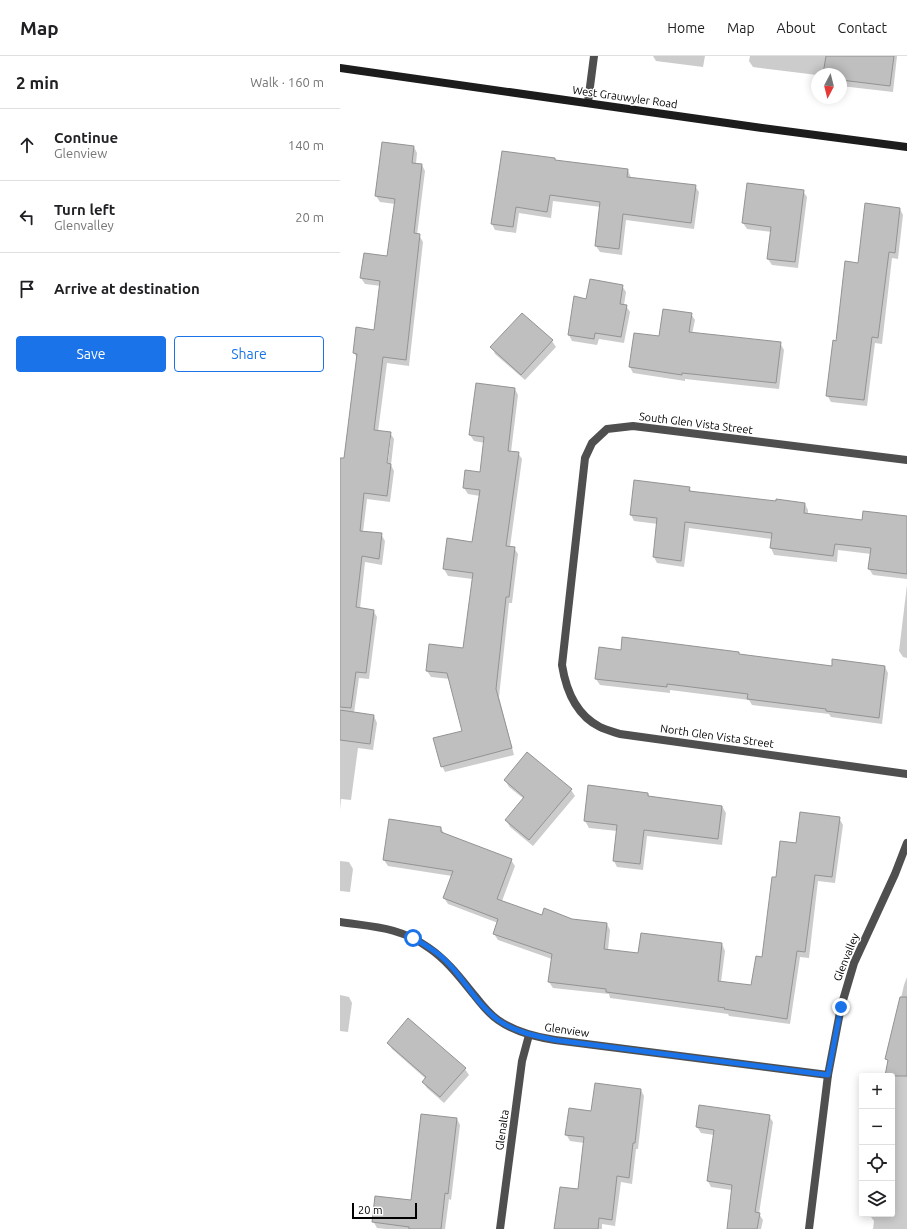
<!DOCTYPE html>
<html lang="en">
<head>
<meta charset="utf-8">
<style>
  body { margin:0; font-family:Ubuntu,sans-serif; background:#f2f2f2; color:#202124 }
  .controls { position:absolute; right:12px; bottom:12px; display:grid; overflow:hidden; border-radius:4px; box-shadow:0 2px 10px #0003 }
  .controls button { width:36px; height:36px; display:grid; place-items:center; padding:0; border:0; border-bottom:1px solid #e0e0e0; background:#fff; color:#202124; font:20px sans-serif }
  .compass { position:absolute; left:471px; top:12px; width:36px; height:36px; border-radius:50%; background:#fff; box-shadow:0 2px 10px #0003; rotate:187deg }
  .scale { position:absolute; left:12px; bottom:10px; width:65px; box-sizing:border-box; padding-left:4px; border:2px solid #000; border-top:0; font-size:11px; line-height:14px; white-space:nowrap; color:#000; -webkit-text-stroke:3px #fff; paint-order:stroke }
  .stop { position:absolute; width:12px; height:12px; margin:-9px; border:3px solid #1a73e8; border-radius:50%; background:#fff }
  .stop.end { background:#1a73e8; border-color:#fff; box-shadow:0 1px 4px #0008 }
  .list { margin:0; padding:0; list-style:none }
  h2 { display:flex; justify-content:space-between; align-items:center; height:52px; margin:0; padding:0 16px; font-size:17px }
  h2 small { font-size:13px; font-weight:400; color:#757577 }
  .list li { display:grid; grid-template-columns:26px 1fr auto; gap:12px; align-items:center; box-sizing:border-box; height:72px; padding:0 16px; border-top:1px solid #e0e0e0 }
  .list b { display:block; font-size:15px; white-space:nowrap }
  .list p { margin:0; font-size:13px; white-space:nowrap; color:#757577 }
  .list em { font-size:13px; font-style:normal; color:#757577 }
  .actions { display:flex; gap:8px; padding:12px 16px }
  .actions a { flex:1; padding:9px 0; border:1px solid #1a73e8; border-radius:4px; text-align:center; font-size:14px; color:#1a73e8 }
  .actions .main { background:#1a73e8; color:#fff }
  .icon { flex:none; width:22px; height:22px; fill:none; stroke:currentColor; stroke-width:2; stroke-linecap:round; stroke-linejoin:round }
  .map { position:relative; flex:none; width:567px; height:1173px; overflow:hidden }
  header { display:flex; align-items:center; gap:24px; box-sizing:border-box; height:56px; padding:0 20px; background:#fff; border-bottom:1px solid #e0e0e0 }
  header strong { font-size:19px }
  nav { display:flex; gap:22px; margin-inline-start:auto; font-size:14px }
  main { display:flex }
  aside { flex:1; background:#fff }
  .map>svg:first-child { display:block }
  .shadow { fill:#0003; fill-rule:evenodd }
  .building { fill:#bfbfbf; stroke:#939393 }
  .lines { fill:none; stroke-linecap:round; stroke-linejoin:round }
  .street { stroke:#4f4f4f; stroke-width:8 }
  .secondary { stroke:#1c1c1c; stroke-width:8 }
  .route { stroke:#1a73e8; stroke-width:5 }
  .labels { text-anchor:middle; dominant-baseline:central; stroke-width:3; stroke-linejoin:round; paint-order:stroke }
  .street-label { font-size:11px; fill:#000; stroke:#fff }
</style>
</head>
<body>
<header>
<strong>Map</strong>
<nav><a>Home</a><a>Map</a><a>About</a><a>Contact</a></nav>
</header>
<main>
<aside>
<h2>2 min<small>Walk · 160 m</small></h2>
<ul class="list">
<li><svg class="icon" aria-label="ahead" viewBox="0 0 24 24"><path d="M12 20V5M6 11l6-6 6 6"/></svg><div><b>Continue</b><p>Glenview</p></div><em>140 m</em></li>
<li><svg class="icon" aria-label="left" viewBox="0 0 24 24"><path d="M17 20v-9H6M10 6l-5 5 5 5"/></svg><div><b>Turn left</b><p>Glenvalley</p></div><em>20 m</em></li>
<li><svg class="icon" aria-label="arrive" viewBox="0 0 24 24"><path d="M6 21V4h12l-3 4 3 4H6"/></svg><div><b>Arrive at destination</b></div></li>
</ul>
<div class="actions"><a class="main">Save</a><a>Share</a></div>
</aside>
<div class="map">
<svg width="567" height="1173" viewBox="0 0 567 1173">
  <rect width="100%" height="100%" fill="#fff"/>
  <g class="shadow">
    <path d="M313 0H365L363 11 316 5Z"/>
    <path d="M410 0H557L553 36 501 30V18H477V19L413 11 409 5Z"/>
    <path d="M74 91 77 97 76 108 82 109 85 115 77 179H79L83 186 69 310 47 307 38 376 50 377 54 383 51 409 54 415 50 446 27 443 23 476 41 478 45 485 42 509 25 506 20 553 33 554 37 561 29 623 19 622 14 657 34 660 37 667 33 694 18 692 11 744 1 743 0 754V403H5L18 303 14 297 35 275 41 230 25 228 21 222 48 202 55 148 40 146 36 140ZM49 382H51L47 412H45Z"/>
    <path d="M215 103 216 106 288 114 291 122 355 130 359 136 354 173 286 164 282 199 260 196 256 190 261 151 213 145 211 162 179 157 176 177 155 174 152 168Z"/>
    <path d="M463 135 467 141 458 212 432 209 428 203 432 176 407 173 403 167Z"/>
    <path d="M560 153 563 159 558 203 552 202 542 288 535 287 527 350 491 346 487 339 519 208Z"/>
    <path d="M282 230 286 236 284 249 286 250 290 256 284 287 259 283 257 289 232 285 229 279 247 244Z"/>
    <path d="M351 258 355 264 352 278 440 287 444 294 439 333 345 323V325L293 317 290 311Z"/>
    <path d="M212 285 216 291 185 324 155 298 152 291Z"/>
    <path d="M175 333 178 339 171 396 178 397 182 403 170 491 174 492 178 498 172 547H169L159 641 174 699 105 716 102 710 123 675 110 623 91 621 87 615 124 593 133 523 108 520 104 513 108 484 133 487 140 440 128 438 124 432 141 417 145 387 134 385 130 379Z"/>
    <path d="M349 432 352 436 436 446 465 448 468 454V459L523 465 567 461V523L533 519 529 513 531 498 498 494 497 506 434 499 431 492 432 483 349 472 344 511 317 507 314 501 318 468 294 465 291 459Z"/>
    <path d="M567 529V602L563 601 559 595Z"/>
    <path d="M281 595 399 599 492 611H545L548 617 542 668 491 661 489 658 412 649 409 644 330 634V637L260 629 256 623Z"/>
    <path d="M188 697 231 734 235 740 193 790 170 771 166 764 184 743 169 731 165 724Z"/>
    <path d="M249 731 308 738 310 742 382 750 386 757 382 789 307 780 303 814 277 811 274 805 277 775 249 772 245 765Z"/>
    <path d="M499 762 503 769 495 827 478 825 469 902 460 901 450 968 389 960 388 958 270 942 269 938 213 932 209 926 212 903 158 884 154 878 158 867 108 848 104 842 112 820 48 810 44 804 101 772 105 779 171 804 175 810 162 845 202 860 267 868 270 874 268 894 299 898 382 888 385 895 381 926 412 930 423 902 437 822 457 789Z"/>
    <path d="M0 805 9 806 13 813 10 836 0 835Z"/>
    <path d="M567 921V1173H533L534 1165 531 1161 532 1158H552V1020H546L548 1006 547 1003 564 929Z"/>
    <path d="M0 939 9 941 12 947 8 976 0 975Z"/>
    <path d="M48 987 125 1013 129 1019 104 1047 87 1032 83 1026 86 1023 52 993Z"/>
    <path d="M301 1034 304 1040 298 1093H296L292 1128 281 1126 275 1170 262 1168V1173H214L238 1134 244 1087 230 1085 226 1078 252 1056Z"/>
    <path d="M429 1060 433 1066 419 1158 423 1164 421 1173H388L392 1134 371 1131 368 1125 374 1079 361 1077 357 1071Z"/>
    <path d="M117 1063 120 1069 111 1144 109 1143 105 1173H46L37 1172 33 1165 72 1146Z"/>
  </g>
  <g class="building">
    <path d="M486 0H554L550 30 501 24V18H483Z"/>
    <path d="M42 86 74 90 72 107 82 108 74 177 80 178 66 304 43 301 34 374 51 376 47 407 51 408 47 440 24 437 20 475 42 477 39 503 22 500 16 551 34 554 26 617 16 616 11 652 0 651V402H4L17 298 13 297 16 271 34 274 40 225 20 222 24 197 47 200 55 143 35 140Z"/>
    <path d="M162 95 215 102V104L288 113 287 121 356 129 351 167 283 158 279 193 255 190 260 146 210 139 207 156 176 151 173 171 151 168Z"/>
    <path d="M407 127 464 134 455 206 427 203 431 171 402 167Z"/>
    <path d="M525 147 560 152 555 197 549 196 538 282 532 281 524 344 486 340 493 284 496 285 505 205 518 207Z"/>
    <path d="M250 223 283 229 280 248 287 249 281 281 255 277 254 283 228 279 234 240 246 243Z"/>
    <path d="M323 253 352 257 349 276 441 286 436 327 342 317V319L289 311 294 277 319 280Z"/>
    <path d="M182 257 213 284 181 319 150 291Z"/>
    <path d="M136 327 175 332 168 395 179 396 166 490 175 491 169 541H166L156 633 172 692 101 711 93 682 122 675 107 617 86 615 89 588 123 592 133 517 103 513 107 482 132 486 140 434 123 432 125 414 140 416 144 381 129 379Z"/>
    <path d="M294 424 350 431 349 435 436 445V443L465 447 464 457 522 464 523 455 567 460V518L528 513 531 492 495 488 493 500 430 492 432 477 345 466 341 505 313 501 317 462 290 459Z"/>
    <path d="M282 581 399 596V598L492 610V603L545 610 539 662 486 655V653L407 643 408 638 327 628V631L255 623 259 591 281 594Z"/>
    <path d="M0 654 34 659 30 688 0 684Z"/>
    <path d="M187 696 232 733 189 784 165 764 184 741 164 724Z"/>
    <path d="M248 729 308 737V740L382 750 378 783 304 774 300 808 273 805 277 769 244 765Z"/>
    <path d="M460 756 500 761 492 821 475 819 465 896 457 895 447 963 384 953 385 952 266 936V933L208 926 212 898 153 878 158 863 103 842 113 815 43 804 49 763 101 771V776L172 803 157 843 202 859 204 852 232 863 267 867 264 893 298 897 301 877 382 887 378 925 411 929 416 900 422 901 432 821H436L440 785 456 787Z"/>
    <path d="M560 941H567V1020H545L548 1004 545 1003Z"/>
    <path d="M68 962 126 1012 100 1041 82 1026 86 1021 47 987Z"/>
    <path d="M255 1027 301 1033 295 1087H293L289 1122 277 1120 272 1164 259 1162 258 1173H214L220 1131 238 1133 244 1081 225 1079 229 1052 251 1055Z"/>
    <path d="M359 1049 430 1059 415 1156 420 1157 417 1173H387L392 1129 367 1125 374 1074 356 1071Z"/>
    <path d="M81 1058 117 1062 108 1138 105 1137 101 1173H69V1171L32 1166 35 1140 71 1144Z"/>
  </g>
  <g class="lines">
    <g class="street">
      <path d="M248 46 254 0"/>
      <path d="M567 404 293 370 267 373 252 387 245 402 222 609C226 634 236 659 260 671 266 674 274 676 280 678L567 718"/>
      <path d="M0 866C34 871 60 871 89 892 108 905 121 923 135 940 142 949 149 958 158 964 175 976 195 981 215 984L488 1019"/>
      <path d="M160 1173 182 1005 189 979"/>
      <path d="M469 1173 488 1019 501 951 514 907 555 818 567 787"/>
    </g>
    <path class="secondary" d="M0 12 422 72 567 91"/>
  </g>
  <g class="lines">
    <path class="route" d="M73 882C84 888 96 895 105 904 124 922 136 948 158 964 175 976 195 980 215 984L488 1019 501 951"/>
  </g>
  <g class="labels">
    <g class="street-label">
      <text transform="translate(285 41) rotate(8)">West Grauwyler Road</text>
      <text transform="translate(356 367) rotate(7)">South Glen Vista Street</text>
      <text transform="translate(377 680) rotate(8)">North Glen Vista Street</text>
      <text transform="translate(506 901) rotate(-68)">Glenvalley</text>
      <text transform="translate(227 974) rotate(8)">Glenview</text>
      <text transform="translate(162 1074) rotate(-82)">Glenalta</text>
    </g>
  </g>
</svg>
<div class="controls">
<button>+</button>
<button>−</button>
<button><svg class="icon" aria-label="locate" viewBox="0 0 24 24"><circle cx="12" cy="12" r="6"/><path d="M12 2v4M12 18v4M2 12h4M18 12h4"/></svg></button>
<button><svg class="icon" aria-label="layers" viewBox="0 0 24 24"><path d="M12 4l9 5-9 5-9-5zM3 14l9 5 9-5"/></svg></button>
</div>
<svg class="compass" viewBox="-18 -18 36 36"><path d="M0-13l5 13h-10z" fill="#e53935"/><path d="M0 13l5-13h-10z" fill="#757577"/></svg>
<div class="scale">20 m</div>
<div class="stop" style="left:73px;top:882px"></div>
<div class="stop end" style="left:501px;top:951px"></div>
</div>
</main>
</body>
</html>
